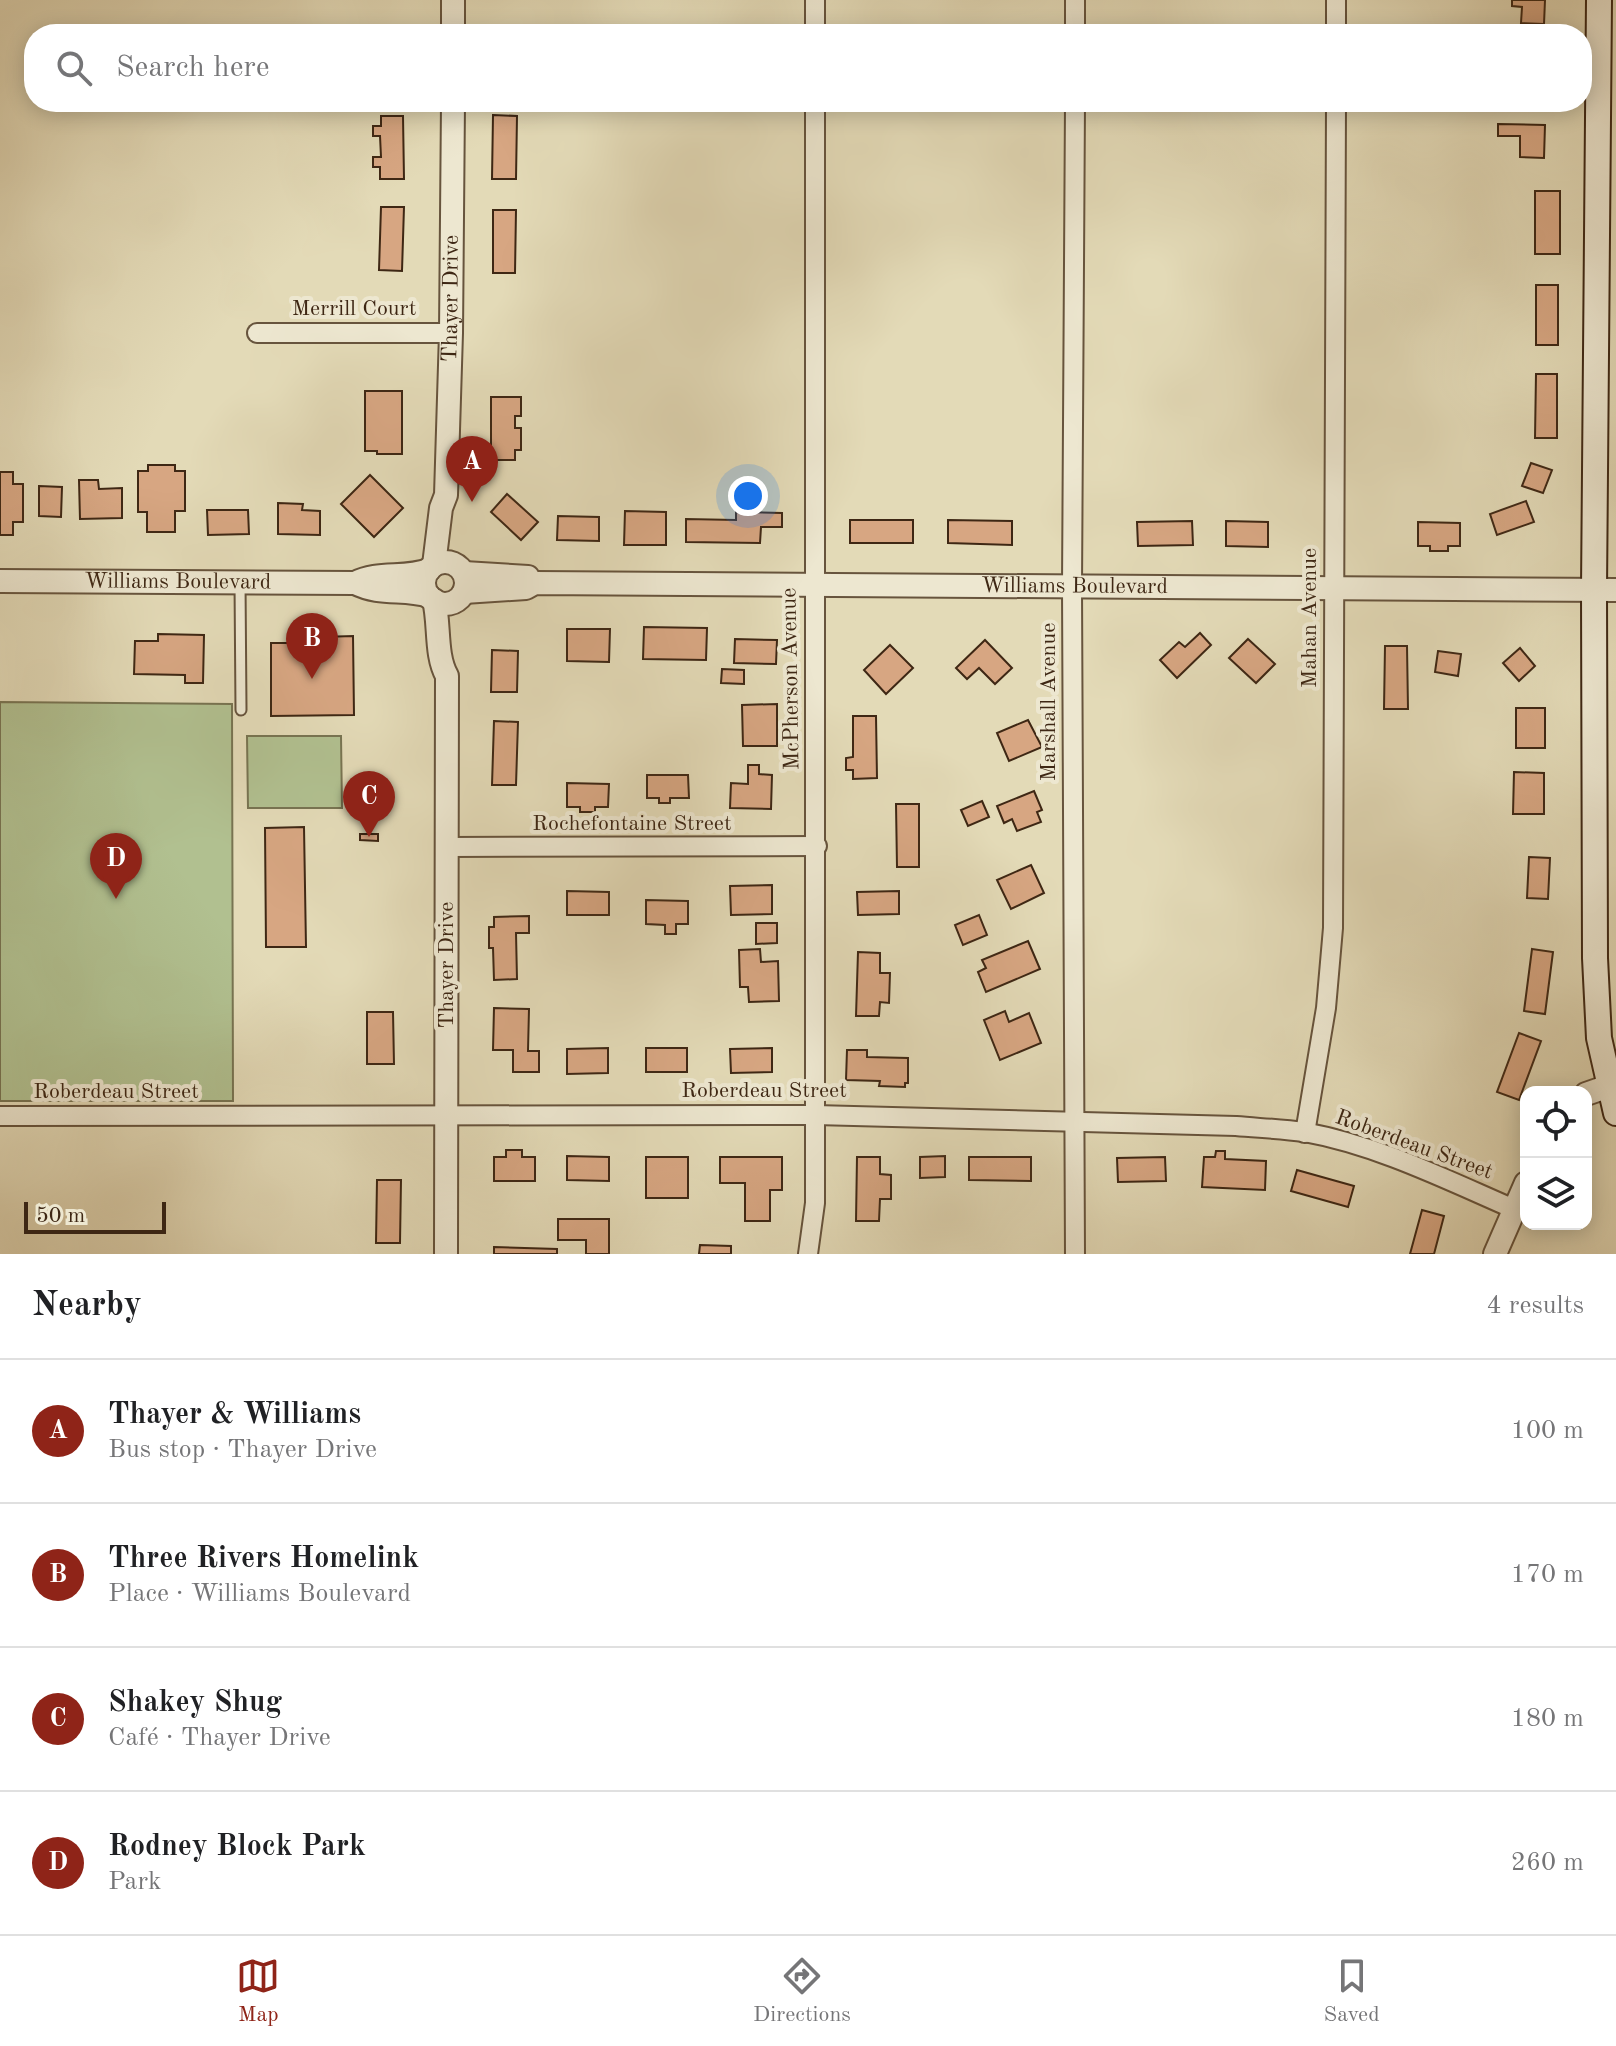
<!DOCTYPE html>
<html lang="en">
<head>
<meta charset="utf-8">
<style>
  body { margin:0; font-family:"Old Standard TT",serif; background:#f2f2f2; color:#202124 }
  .controls { position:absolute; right:24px; bottom:24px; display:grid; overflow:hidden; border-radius:16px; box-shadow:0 4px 20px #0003 }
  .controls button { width:72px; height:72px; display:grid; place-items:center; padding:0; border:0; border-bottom:2px solid #e0e0e0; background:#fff; color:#202124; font:40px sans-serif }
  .scale { position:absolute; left:24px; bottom:20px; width:142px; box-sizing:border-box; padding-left:8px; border:4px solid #3e2714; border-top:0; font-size:22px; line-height:28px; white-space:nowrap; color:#3e2714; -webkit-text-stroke:6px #ede7d0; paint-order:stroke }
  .you { position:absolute; left:748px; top:496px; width:28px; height:28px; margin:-20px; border:6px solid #fff; border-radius:50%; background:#1a73e8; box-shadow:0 0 0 12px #1a73e833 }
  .badge { display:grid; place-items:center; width:52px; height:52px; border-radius:50%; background:#8f2418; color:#fff; font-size:26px; font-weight:700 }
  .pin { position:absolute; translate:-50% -66px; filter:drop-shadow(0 2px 4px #0008) }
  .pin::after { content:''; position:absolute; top:42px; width:28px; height:24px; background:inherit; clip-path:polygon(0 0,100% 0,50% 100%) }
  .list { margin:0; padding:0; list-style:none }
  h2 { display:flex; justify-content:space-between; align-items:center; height:104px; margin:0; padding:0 32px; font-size:34px }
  h2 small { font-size:26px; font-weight:400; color:#757577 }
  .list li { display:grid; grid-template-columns:52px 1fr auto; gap:24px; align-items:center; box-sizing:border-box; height:144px; padding:0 32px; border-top:2px solid #e0e0e0 }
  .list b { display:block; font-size:30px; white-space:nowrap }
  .list p { margin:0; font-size:26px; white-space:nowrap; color:#757577 }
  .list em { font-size:26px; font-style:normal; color:#757577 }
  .icon { flex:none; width:44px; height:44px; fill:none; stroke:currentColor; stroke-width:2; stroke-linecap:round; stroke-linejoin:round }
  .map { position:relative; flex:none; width:1616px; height:1254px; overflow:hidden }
  .search { position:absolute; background:#fff; box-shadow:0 4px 20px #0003; left:24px; right:24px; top:24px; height:88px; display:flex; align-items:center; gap:20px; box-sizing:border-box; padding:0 28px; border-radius:32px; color:#757577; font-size:30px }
  .sheet { height:680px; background:#fff }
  nav { display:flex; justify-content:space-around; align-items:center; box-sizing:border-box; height:112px; border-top:2px solid #e0e0e0; background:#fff; font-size:22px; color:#757577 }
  nav a { display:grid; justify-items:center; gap:4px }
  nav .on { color:#8f2418 }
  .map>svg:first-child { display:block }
  .green { fill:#b1c090; stroke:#787452; stroke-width:2 }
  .building { fill:#d7a682; stroke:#3e2714; stroke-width:2 }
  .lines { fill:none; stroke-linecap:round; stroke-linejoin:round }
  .service-casing { stroke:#67543d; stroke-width:13 }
  .minor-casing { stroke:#67543d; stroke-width:22 }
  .tertiary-casing { stroke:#67543d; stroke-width:26 }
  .secondary-casing { stroke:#3e2714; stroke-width:28 }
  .service { stroke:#ede7d0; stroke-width:9 }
  .minor { stroke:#ede7d0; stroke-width:18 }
  .tertiary { stroke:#ede7d0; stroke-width:22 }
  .secondary { stroke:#ede7d0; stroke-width:24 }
  .labels { text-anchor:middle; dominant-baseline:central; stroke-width:8; stroke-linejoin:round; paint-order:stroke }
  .street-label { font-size:22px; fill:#3e2714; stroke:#ede7d0 }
</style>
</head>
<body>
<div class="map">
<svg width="1616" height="1254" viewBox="0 0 1616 1254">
  <rect width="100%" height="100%" fill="#e3dab7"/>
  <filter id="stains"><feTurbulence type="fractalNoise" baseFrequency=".0025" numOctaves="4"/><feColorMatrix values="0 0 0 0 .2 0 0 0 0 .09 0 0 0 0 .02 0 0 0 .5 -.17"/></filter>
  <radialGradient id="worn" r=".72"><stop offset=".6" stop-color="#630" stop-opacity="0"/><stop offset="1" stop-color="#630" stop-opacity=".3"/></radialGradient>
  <g class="green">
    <path d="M0 702 232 704 233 1101H0Z"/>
    <path d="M247 736H341L342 808H248Z"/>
  </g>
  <g class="building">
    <path d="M1512 0H1545L1544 24 1521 23 1522 7 1512 6Z"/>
    <rect x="513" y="102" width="21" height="7"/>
    <path d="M493 115 517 116 516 179H492Z"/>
    <path d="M381 116H403L404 179H380V167H373V157H381L380 136H373V126H381Z"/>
    <path d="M1498 124 1545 125 1544 158 1520 157V136H1498Z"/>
    <rect x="1535" y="191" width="25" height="63"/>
    <path d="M381 207H404L402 271 379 270Z"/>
    <path d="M493 210H516L515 273H493Z"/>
    <rect x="1536" y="285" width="22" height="60"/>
    <path d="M1536 374H1557V438H1535Z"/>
    <path d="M365 391H402V454H377V451H365Z"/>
    <path d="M491 397H521V416H515V428H521V450H515V460H491Z"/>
    <path d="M1531 463 1552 470 1543 493 1522 486Z"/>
    <path d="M148 465H175V471H185V511H175V532H147V512H138V471H148Z"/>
    <path d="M0 472H13V484H23V522H13V535H0Z"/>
    <path d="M370 475 403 508 374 537 341 504Z"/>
    <path d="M79 480H98L99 489 122 488V518L80 519Z"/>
    <path d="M39 486 62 487 61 517 39 516Z"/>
    <path d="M507 494 538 522 521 540 491 512Z"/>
    <path d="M1526 501 1534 522 1497 535 1490 514Z"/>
    <path d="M278 503 303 504 302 510 320 511V535L278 534Z"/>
    <path d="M207 510H248L249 534 208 535Z"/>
    <path d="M625 511 666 512V545H624Z"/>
    <path d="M736 512 782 513V527H761L760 543 686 542V519L736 520Z"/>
    <path d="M558 516 599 517V541L557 540Z"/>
    <rect x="850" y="520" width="63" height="23"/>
    <path d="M948 520 1012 521V545L948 543Z"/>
    <path d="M1192 521 1193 545 1138 546 1137 522Z"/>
    <path d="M1226 521 1268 522V547L1226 546Z"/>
    <path d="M1418 522 1460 523V546H1448V551H1430V546H1418Z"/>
    <path d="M644 627 707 628 706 660 643 659Z"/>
    <path d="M567 629H610L609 662 567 661Z"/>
    <path d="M1200 633 1211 645 1177 678 1160 660 1179 642 1185 647Z"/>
    <path d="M158 634 204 635 203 683H185V675L134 674 135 641H158Z"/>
    <path d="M353 636 354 715 271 716V643H321V637Z"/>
    <path d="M735 639 777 640 776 664 734 663Z"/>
    <path d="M1248 639 1275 664 1256 683 1229 658Z"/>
    <path d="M985 640 1012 668 995 684 979 668 967 679 956 668Z"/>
    <path d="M890 645 913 668 886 694 864 670Z"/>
    <path d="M1385 646H1407L1408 709H1384Z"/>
    <path d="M1520 648 1535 666 1519 681 1503 663Z"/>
    <path d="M492 650 518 651 517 692H491Z"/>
    <path d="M1438 651 1461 654 1458 676 1435 672Z"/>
    <path d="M722 669 744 670V684L721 683Z"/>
    <path d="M777 704V746H743L742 705Z"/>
    <rect x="1516" y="708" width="29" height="40"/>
    <path d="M853 716H876L877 778 853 779V770H846V758L853 757Z"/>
    <path d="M1028 720 1042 747 1009 761 997 733Z"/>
    <path d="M494 721 518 722 516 785H492Z"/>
    <path d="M748 765H759V774L772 775 771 809 730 808 731 783 748 784Z"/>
    <path d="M1514 772 1544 773V814H1513Z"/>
    <path d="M647 775H688L689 798H670V803H659V798H647Z"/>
    <path d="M567 783 609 784 608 807H595V812H580V807H567Z"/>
    <path d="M1034 791 1042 810 1037 812 1041 822 1017 831 1012 819 1004 823 997 806Z"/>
    <path d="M982 801 989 817 968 826 961 810Z"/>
    <path d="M896 804H919V867H897Z"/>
    <path d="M304 827 306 947H266L265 828Z"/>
    <path d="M360 834H378V841L360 840Z"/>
    <path d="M1529 857 1550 858 1548 899 1527 898Z"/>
    <path d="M1031 865 1044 893 1011 909 997 880Z"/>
    <path d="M772 885V914L731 915 730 886Z"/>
    <path d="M567 891 609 892V915H567Z"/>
    <path d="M899 891V914L858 915 857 892Z"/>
    <path d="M646 900 688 901V924H676V934H665V925L646 924Z"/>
    <path d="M979 915 987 935 963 945 955 925Z"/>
    <path d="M529 916V933H516L517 979 494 980 493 948H489V927H494V917Z"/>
    <path d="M756 923H777V943L756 944Z"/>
    <path d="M1028 941 1040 969 986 992 978 972 986 968 982 960Z"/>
    <path d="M760 949 761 962 778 961 779 1001 749 1002 748 987H740L739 950Z"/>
    <path d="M1532 949 1553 952 1545 1014 1524 1011Z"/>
    <path d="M858 952 880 953V973H890L889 1003 880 1002 879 1016H856Z"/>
    <path d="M494 1008 529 1009 528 1051H539V1072H513V1050H493Z"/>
    <path d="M1005 1011 1009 1022 1029 1013 1041 1043 1000 1060 984 1020Z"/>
    <path d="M367 1012H393L394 1064H367Z"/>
    <path d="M1519 1033 1541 1041 1519 1100 1497 1092Z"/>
    <path d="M608 1048V1073L567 1074V1049Z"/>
    <rect x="646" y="1048" width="41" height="24"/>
    <path d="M772 1048V1072L731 1073 730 1049Z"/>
    <path d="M847 1050H867V1057L908 1058V1083H905V1087L879 1086 880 1081 846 1080Z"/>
    <path d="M506 1150H522V1157H535V1181H494V1157H506Z"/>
    <path d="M1216 1151H1225V1159L1266 1161 1265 1190 1202 1187 1204 1157H1215Z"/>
    <path d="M567 1156 609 1157V1181L567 1180Z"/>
    <path d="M945 1156V1177L920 1178V1157Z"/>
    <rect x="646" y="1157" width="42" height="41"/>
    <path d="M720 1157H782V1190H770V1221H745V1183H720Z"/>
    <path d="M857 1157H880V1174L891 1175V1199H880L879 1221H856Z"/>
    <path d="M969 1157H1031V1181L969 1180Z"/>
    <path d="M1165 1157 1166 1181 1118 1182 1117 1158Z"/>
    <path d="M1297 1170 1354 1186 1348 1207 1291 1191Z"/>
    <path d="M377 1180H401L400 1243H376Z"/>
    <path d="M1422 1210 1444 1216 1434 1254H1410Z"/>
    <path d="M558 1219H609V1254H586V1240H558Z"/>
    <path d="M700 1245 731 1246V1254H699Z"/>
    <path d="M494 1247 557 1249V1254H494Z"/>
  </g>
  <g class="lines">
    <g class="service-casing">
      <path id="service" d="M240 582 241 710"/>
    </g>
    <g class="minor-casing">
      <g id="minor">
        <path d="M815 34V0"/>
        <path d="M1075 34V0"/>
        <path d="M1336 34V0"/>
        <path d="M1075 102 1072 587 1075 1254"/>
        <path d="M257 333H451"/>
        <path d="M447 847 817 846"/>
        <path d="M0 1116 815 1115 1236 1126C1258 1128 1282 1129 1304 1132 1377 1145 1447 1180 1514 1209"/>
        <path d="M1305 1133 1326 1008 1333 928 1336 102"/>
        <path d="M808 1254 815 1203V102"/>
      </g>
    </g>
    <g class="tertiary-casing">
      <g id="tertiary">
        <path d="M453 34V0"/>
        <circle cx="445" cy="583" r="21"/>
        <path id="s1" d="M434 565 441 508 446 495 451 333 453 102"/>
        <path d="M464 573 528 577"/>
        <path id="s2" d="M0 581 355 583C381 596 403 588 429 596"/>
        <path d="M355 583C378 571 404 579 429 570"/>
        <path id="s3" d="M464 592 526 588 535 583 1616 590"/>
        <path d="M434 600C440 624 435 655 447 676L446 1254"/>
        <path d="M1586 1094 1609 1086"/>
        <path d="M1495 1254 1526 1183"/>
      </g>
    </g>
    <g class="secondary-casing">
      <path id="secondary" d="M1599 0 1594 590 1595 958 1599 1038 1616 1113"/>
    </g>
    <use href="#service" class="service"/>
    <use href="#minor" class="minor"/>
    <use href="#tertiary" class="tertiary"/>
    <use href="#secondary" class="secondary"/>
  </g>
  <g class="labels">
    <g class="street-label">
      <text stroke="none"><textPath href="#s1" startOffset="268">Thayer Drive</textPath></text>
      <text x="354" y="309">Merrill Court</text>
      <text stroke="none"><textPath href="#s2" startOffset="178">Williams Boulevard</textPath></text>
      <text stroke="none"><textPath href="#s3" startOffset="612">Williams Boulevard</textPath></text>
      <text transform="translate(1310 618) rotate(-90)">Mahan Avenue</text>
      <text transform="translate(791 679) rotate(-91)">McPherson Avenue</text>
      <text transform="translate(1049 702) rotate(-90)">Marshall Avenue</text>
      <text x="632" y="824">Rochefontaine Street</text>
      <text transform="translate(447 965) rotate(-90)">Thayer Drive</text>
      <text x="764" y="1091">Roberdeau Street</text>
      <text x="116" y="1092">Roberdeau Street</text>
      <text transform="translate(1414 1145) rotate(20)">Roberdeau Street</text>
    </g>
  </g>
  <rect width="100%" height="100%" filter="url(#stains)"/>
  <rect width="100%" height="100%" fill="url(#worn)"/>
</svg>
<div class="controls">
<button><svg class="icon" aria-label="locate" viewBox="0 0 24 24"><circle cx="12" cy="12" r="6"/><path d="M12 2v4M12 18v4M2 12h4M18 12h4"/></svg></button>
<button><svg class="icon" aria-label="layers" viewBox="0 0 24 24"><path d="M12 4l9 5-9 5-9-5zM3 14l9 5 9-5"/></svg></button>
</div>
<div class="scale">50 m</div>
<div class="you"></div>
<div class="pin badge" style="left:472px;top:502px">A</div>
<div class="pin badge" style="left:312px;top:679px">B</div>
<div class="pin badge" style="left:369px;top:837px">C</div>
<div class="pin badge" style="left:116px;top:899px">D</div>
<div class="search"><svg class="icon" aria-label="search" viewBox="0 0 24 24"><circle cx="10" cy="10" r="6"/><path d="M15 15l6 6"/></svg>Search here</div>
</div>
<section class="sheet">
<h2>Nearby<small>4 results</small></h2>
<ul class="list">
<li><span class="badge">A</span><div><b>Thayer &amp; Williams</b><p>Bus stop · Thayer Drive</p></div><em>100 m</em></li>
<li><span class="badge">B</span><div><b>Three Rivers Homelink</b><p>Place · Williams Boulevard</p></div><em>170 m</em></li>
<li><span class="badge">C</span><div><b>Shakey Shug</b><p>Café · Thayer Drive</p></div><em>180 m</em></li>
<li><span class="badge">D</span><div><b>Rodney Block Park</b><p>Park</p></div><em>260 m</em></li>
</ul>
</section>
<nav>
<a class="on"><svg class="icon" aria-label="map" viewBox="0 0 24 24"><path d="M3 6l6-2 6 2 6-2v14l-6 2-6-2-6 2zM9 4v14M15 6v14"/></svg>Map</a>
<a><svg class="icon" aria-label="directions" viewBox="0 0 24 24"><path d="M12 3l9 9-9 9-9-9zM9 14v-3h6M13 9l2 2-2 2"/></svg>Directions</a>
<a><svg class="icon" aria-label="saved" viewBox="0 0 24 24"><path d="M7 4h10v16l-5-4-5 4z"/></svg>Saved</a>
</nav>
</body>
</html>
